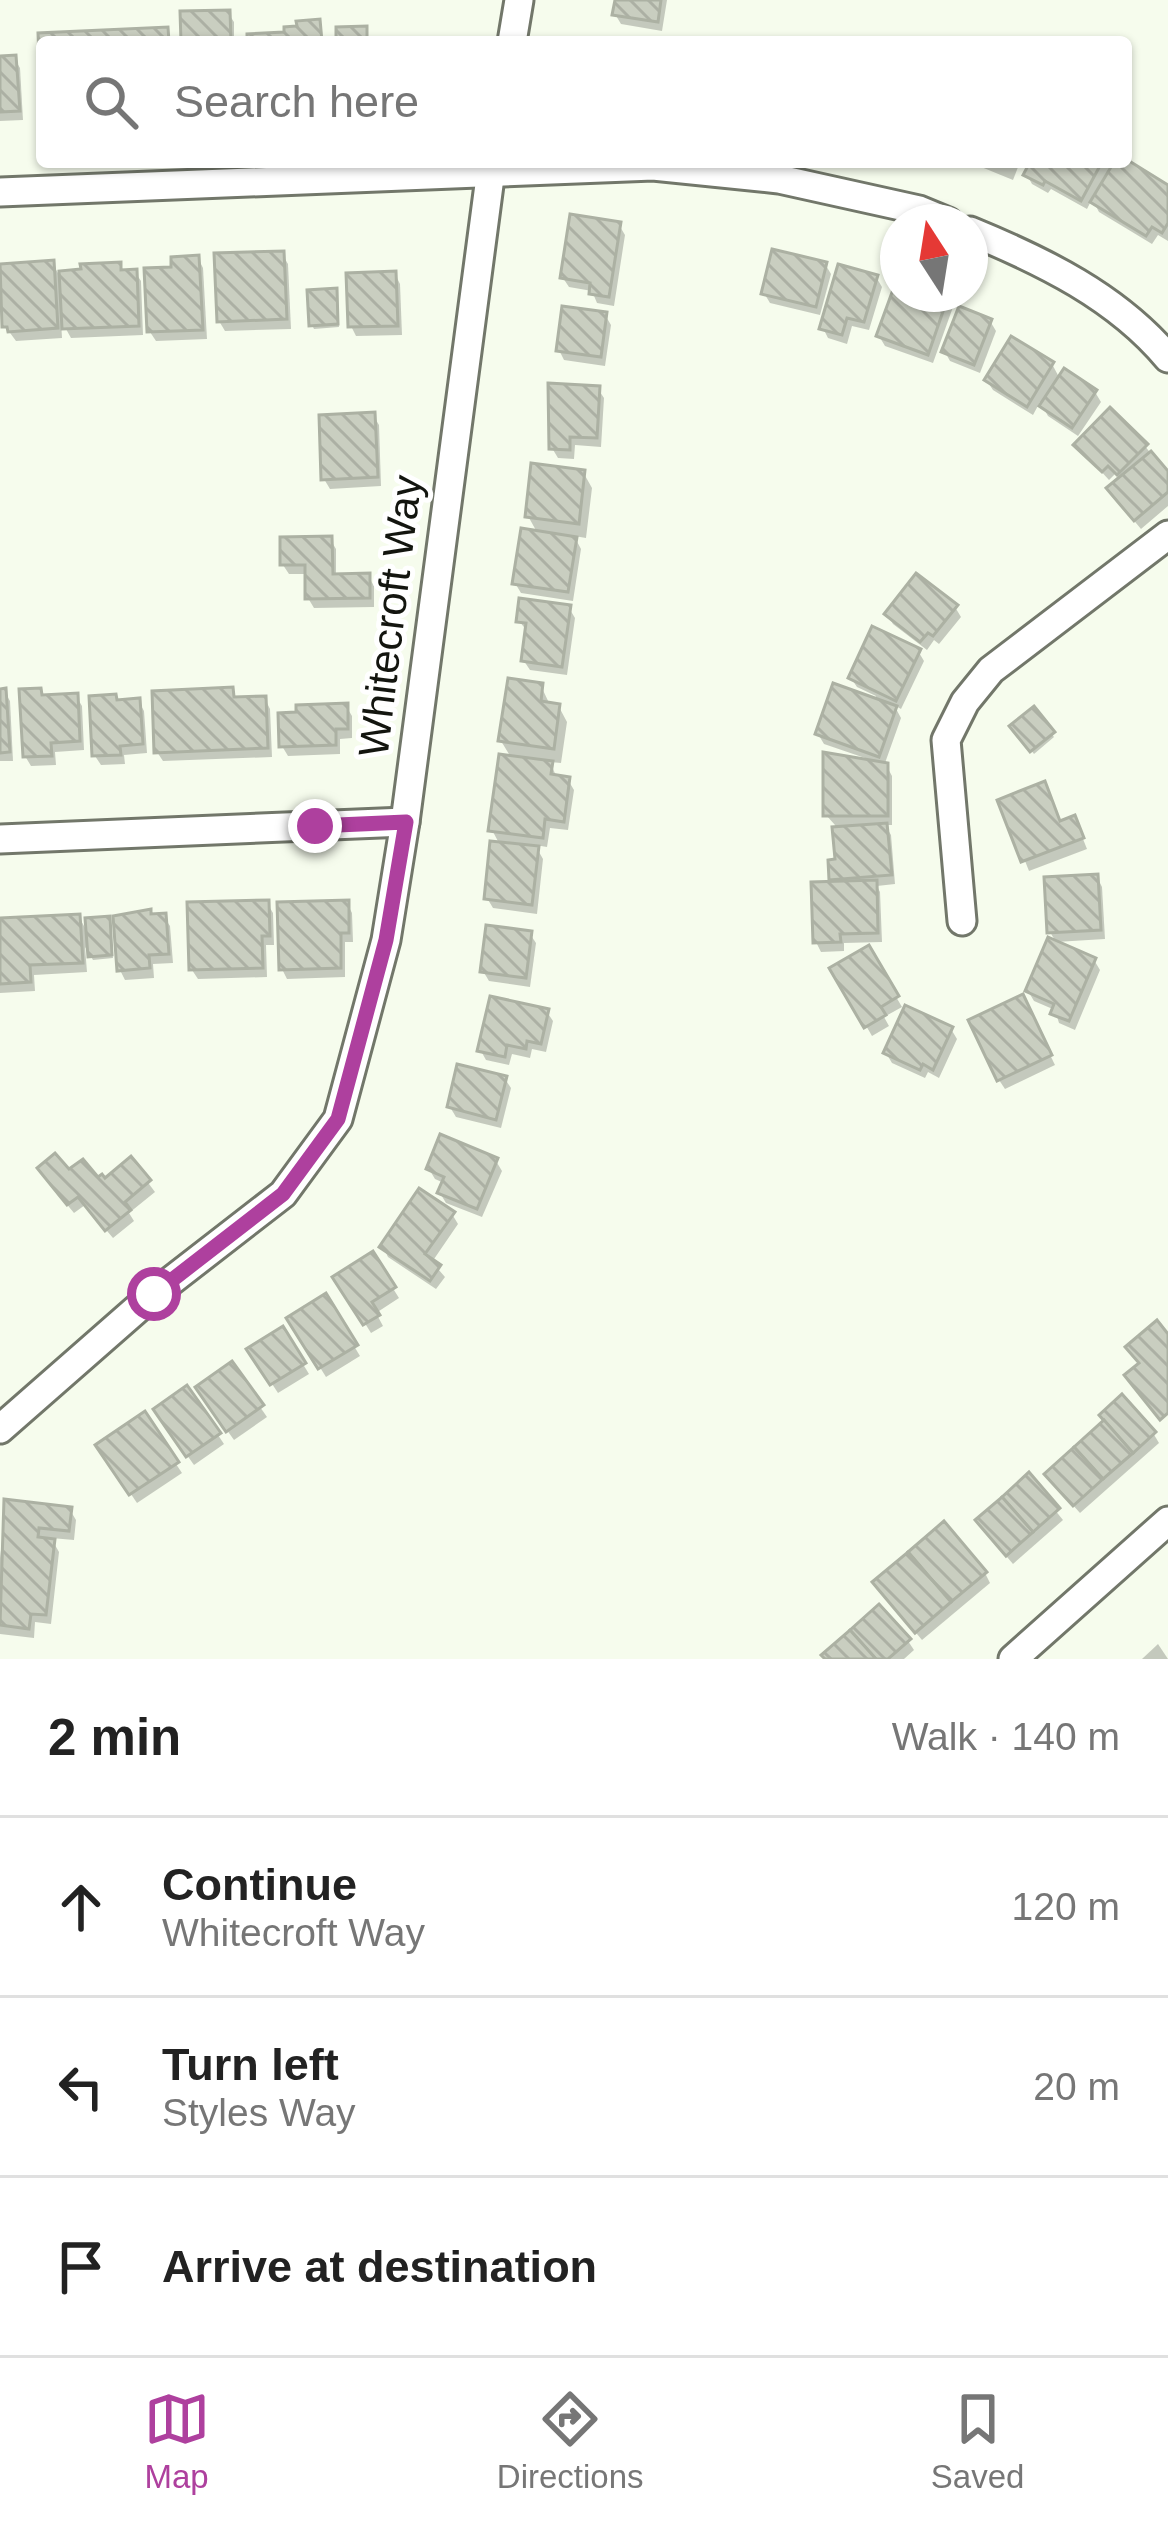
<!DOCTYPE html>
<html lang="en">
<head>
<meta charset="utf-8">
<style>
  body { margin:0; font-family:Arial,sans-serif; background:#f2f2f2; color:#222 }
  .compass { position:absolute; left:880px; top:204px; width:108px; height:108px; border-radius:50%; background:#fff; box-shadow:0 3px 9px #0004; rotate:348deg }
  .stop { position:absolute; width:36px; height:36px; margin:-27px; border:9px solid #ae409e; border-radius:50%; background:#fff }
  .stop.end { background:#ae409e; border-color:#fff; box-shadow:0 3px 12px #0008 }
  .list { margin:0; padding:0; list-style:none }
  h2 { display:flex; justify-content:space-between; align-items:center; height:156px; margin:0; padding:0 48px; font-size:51px }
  h2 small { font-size:39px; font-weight:400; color:#767676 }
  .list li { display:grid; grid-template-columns:78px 1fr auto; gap:36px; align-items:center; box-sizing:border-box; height:180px; padding:0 48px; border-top:3px solid #e0e0e0 }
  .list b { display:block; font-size:45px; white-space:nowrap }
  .list p { margin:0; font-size:39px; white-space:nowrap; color:#767676 }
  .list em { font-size:39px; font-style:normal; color:#767676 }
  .icon { flex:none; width:66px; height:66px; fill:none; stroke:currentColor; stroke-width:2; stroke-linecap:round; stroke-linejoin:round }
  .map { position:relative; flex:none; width:1168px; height:1659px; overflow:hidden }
  .search { position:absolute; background:#fff; box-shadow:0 3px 9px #0004; left:36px; right:36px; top:36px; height:132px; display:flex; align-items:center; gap:30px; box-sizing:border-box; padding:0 42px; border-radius:12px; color:#767676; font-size:45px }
  .sheet { height:696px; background:#fff }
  nav { display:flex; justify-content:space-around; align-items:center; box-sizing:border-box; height:168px; border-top:3px solid #e0e0e0; background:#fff; font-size:33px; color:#767676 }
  nav a { display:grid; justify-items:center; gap:6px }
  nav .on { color:#ae409e }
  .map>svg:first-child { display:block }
  .shadow { fill:#0003 }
  .building { fill:url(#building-back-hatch); stroke:#acb1a3; stroke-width:3 }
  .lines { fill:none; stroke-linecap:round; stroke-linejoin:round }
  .minor-casing { stroke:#72776a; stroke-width:33 }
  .minor { stroke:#fff; stroke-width:27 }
  .route { stroke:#ae409e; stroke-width:15 }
  .labels { text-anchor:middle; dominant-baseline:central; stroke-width:10; stroke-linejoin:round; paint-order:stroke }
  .street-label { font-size:42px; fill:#13150f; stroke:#fff }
</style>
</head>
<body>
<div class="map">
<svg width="1168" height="1659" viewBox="0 0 1168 1659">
  <defs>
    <pattern id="building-back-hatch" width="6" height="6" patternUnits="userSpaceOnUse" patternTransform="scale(3)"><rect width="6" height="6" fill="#c9cec0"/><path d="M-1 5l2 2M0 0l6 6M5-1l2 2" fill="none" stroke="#acb0a4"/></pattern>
  </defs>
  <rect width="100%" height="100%" fill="#f6fced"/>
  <g class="shadow">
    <path d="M613 0H667L662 31 621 24 615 14 618 1Z"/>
    <path d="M228 13 234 22V42H184Z"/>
    <path d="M14 58 20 68 23 120 0 121V59Z"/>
    <path d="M969 162H1020L1013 180Z"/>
    <path d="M1033 162H1114L1168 188V241L1158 235 1152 244 1099 212 1092 199 1087 209 1051 189 1048 193 1032 184 1027 175Z"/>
    <path d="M619 225 625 235 614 306 597 303 592 291 569 287 563 278Z"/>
    <path d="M282 254 288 264 291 329 225 331 219 321Z"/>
    <path d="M198 258 203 268 207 339 156 341 150 332 174 269Z"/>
    <path d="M52 263 58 273 119 265 123 273 135 272 141 281 143 335 71 338 61 320 62 338 16 341 5 326Z"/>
    <path d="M825 264 831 274 820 315 770 303 764 293Z"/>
    <path d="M395 274 400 284 402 335 356 336 351 326Z"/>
    <path d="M876 277 882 287 869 330 852 326 847 344 828 338 823 328Z"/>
    <path d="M898 284V294H939L947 297 953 307 933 363 885 346 879 336Z"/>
    <path d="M335 291 339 327 314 329 312 325Z"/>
    <path d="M605 315 611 325 605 366 564 360 559 350Z"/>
    <path d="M990 321 996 331 980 373 950 361 945 352Z"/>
    <path d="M1052 364 1060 379 1095 392 1101 402 1078 436 1048 416 1040 402 1033 415 993 390 987 381Z"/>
    <path d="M598 389 604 398 601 447 575 445 574 459 558 458 552 448Z"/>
    <path d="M373 415 379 425 381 486 330 489 324 479Z"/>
    <path d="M1077 445 1145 446 1168 476V506L1141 529 1116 499 1121 480 1115 474 1109 480Z"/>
    <path d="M583 472 592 488 586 538 574 536 581 549 573 601 521 593 515 583 538 534 528 516Z"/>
    <path d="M330 539 336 549V577L368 576 374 586V607L314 608 308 598V574H289L283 565Z"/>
    <path d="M955 607 961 617 939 644 934 640 927 650 893 624 887 614Z"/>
    <path d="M569 608 575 618 567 675 530 670 524 661 528 632 519 621Z"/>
    <path d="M918 651 924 661 901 709 894 705 901 718 885 763 892 776V825H885L891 835 895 884 877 886 880 892 882 942 844 943V951L821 952 816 942 832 884 831 863 838 862 835 825 826 815 865 758 824 744 818 734 874 700 876 696 857 687 851 678Z"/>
    <path d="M541 686 550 705 559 707 567 722 561 763 550 762 557 778 568 780 574 790 568 830 550 828 547 847 535 845 543 859 537 914 493 908 487 898 500 845 492 830 512 759 501 741Z"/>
    <path d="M231 690 237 700 265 699 270 709 272 757 163 761 157 752Z"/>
    <path d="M4 691 10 701 13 761H0V692Z"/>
    <path d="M76 696 82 706 84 750 55 752 56 765 31 766 25 756Z"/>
    <path d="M139 702 144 711 147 753 124 755 125 764 101 765 95 756 118 703Z"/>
    <path d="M346 706 352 716V738L340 739V754L288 756 282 746Z"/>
    <path d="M1033 711 1054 737 1034 754 1013 727Z"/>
    <path d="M1001 801 1079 829 1087 849 1029 871Z"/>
    <path d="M1097 877 1102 887 1105 939 1056 942 1050 932Z"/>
    <path d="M267 903 273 913 274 945H266L267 977 198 979 192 970Z"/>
    <path d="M347 903 352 913 353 942H345V977L287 979 282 969Z"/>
    <path d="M79 917 89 935 108 919 113 958 93 960 85 947 87 972 34 975 35 991 0 993V921Z"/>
    <path d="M152 917H164L170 926 173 963 153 964 154 978 125 980 120 970Z"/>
    <path d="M530 934 536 943 530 987 489 981 483 971Z"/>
    <path d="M868 949 902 1007 884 1017 889 1026 872 1036 833 969Z"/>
    <path d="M1094 960 1100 970 1075 1030 1059 1023 1055 1010 1034 1001 1028 991Z"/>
    <path d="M1027 1008 1055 1065 1005 1089 999 1080Z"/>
    <path d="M547 1012 553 1021 546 1052 532 1049 530 1058 512 1054 509 1065 486 1060 481 1051Z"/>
    <path d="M951 1029 957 1039 939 1078 928 1072 925 1078 892 1063 886 1053Z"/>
    <path d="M505 1079 511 1088 501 1128 456 1117 450 1107Z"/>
    <path d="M131 1160 155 1192 129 1213 134 1221 113 1238 85 1205 74 1213 46 1179 69 1174 104 1182Z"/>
    <path d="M496 1161 502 1171 482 1217 446 1203 440 1193 444 1183 435 1179 429 1169Z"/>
    <path d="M452 1214 458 1224 432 1262 445 1277 436 1289 388 1257 383 1247Z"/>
    <path d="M372 1255 399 1298 376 1313 383 1326 371 1333 336 1277Z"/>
    <path d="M325 1298 360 1356 326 1377 290 1319Z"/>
    <path d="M282 1330 309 1374 278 1393 250 1350Z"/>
    <path d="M231 1365 267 1417 234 1440 204 1398Z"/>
    <path d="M144 1416 182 1473 137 1503 105 1456Z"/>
    <path d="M162 1420 218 1435 224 1444 194 1465Z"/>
    <path d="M1153 1433 1159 1443 1080 1513 1054 1484Z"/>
    <path d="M1028 1477 1063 1520 1013 1564 984 1530Z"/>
    <path d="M7 1503 70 1510 76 1520 74 1540 51 1538 59 1552 51 1624 35 1622 34 1638 0 1634V1558Z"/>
    <path d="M985 1573 990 1583 922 1640 882 1592Z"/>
    <path d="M908 1641 914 1650 904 1659H827Z"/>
    <path d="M1158 1644 1168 1659H1142Z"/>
  </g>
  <g class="building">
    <path d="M615 0H661L658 22 612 15Z"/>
    <path d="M230 10 231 42H181L180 11Z"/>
    <path d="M320 19 322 42H247V34L284 32V27L297 26 296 21Z"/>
    <path d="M367 26V39H382V42H336V27Z"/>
    <path d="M168 27 169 42H42L40 84 38 33Z"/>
    <path d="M16 55 20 111 0 112V56Z"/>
    <path d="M1126 159 1168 185V223L1162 233 1152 227 1146 236 1090 202 1114 162Z"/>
    <path d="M1030 162H1102L1081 201 1045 181 1043 185 1023 175Z"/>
    <path d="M570 214 621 222 609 297 589 294 590 283 560 278Z"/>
    <path d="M772 249 827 262 816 307 761 294Z"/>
    <path d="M284 251 287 319 217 322 214 253Z"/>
    <path d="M199 255 203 330 147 332 144 268 171 267V257Z"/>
    <path d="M54 260 58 328 8 332 7 327H2L0 264Z"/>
    <path d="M121 262V270L137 269 139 326 62 329 59 271 81 269 80 264Z"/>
    <path d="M838 264 878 275 864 322 847 318 842 335 819 329Z"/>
    <path d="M396 271 398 326 348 327 346 273Z"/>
    <path d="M898 276V294H949L928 355 876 336Z"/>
    <path d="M337 288 338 324 309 326 307 290Z"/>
    <path d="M562 306 607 312 601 357 556 351Z"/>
    <path d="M959 306 992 319 974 365 941 352Z"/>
    <path d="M1011 336 1054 362 1027 407 984 380Z"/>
    <path d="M1064 368 1097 390 1072 428 1039 406Z"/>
    <path d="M548 383 600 386 597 438 570 437V450L549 449Z"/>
    <path d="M1110 407 1148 444 1117 475 1108 466 1102 472 1073 445Z"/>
    <path d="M375 412 378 477 321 480 319 415Z"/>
    <path d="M1151 451 1168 471V492L1134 521 1106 488Z"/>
    <path d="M531 463 585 470 579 524 525 517Z"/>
    <path d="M521 528 577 537 568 592 512 584Z"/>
    <path d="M332 536 333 574 370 573V598L305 599V565H280V537Z"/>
    <path d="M916 573 958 605 933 636 928 633 920 642 884 614Z"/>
    <path d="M519 598 571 605 562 667 521 661 526 623 516 622Z"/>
    <path d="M872 626 921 649 896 701 848 678Z"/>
    <path d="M508 678 543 683 541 701 560 704 554 749 498 741Z"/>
    <path d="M833 683 897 706 879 757 815 734Z"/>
    <path d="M233 687 234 697 266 696 268 748 154 753 152 691Z"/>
    <path d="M6 688 10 752 0 753V689Z"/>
    <path d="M41 688 42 695 78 693 80 741 51 743 52 756 23 757 19 689Z"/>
    <path d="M116 694 117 700 140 698 143 744 120 746 121 755 92 756 89 696Z"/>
    <path d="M348 703V729H336V745L279 747 278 713 296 712V705Z"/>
    <path d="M1034 706 1055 732 1030 752 1009 726Z"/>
    <path d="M823 752 888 763V816H823Z"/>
    <path d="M499 754 553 761 551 774 570 777 564 822 545 819 543 838 488 831Z"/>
    <path d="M1045 781 1060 821 1075 815 1084 838 1021 862 997 800Z"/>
    <path d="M887 823 892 875 829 880 828 860 835 859 832 827Z"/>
    <path d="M490 841 539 846 532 905 484 899Z"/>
    <path d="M1098 874 1101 930 1047 933 1044 877Z"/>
    <path d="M877 880 878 933 840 934 841 942 813 943 811 882Z"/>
    <path d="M269 900 270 936H262L263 968 189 970 187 902Z"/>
    <path d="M349 900V933H341V968L279 970 277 902Z"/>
    <path d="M151 909V914L166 913 169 954 149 955 150 968 117 971 113 916Z"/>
    <path d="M80 914 83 963 30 965 31 982 0 984V918Z"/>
    <path d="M110 916 112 955 88 957 85 918Z"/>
    <path d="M486 925 532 931 526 978 480 972Z"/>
    <path d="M1048 937 1096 958 1069 1021 1050 1014 1054 1004 1025 991Z"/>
    <path d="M869 945 899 996 881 1007 886 1015 864 1028 829 968Z"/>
    <path d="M1023 994 1052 1055 997 1081 968 1020Z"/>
    <path d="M490 996 549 1009 541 1044 527 1041 526 1049 507 1045 505 1057 477 1051Z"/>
    <path d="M905 1005 953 1027 933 1070 923 1064 920 1070 883 1053Z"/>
    <path d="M457 1064 507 1076 496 1120 447 1107Z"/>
    <path d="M440 1134 498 1158 477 1209 437 1193 444 1177 426 1169Z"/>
    <path d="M55 1153 69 1169 83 1159 98 1177 102 1174 105 1178 131 1156 151 1180 125 1202 131 1210 105 1231 78 1197 67 1205 37 1168Z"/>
    <path d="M419 1188 455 1212 425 1254 441 1265 430 1281 379 1247Z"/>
    <path d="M373 1251 396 1287 372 1302 380 1315 363 1325 332 1277Z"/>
    <path d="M326 1293 358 1345 318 1369 286 1318Z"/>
    <path d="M1157 1320 1168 1334V1413L1160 1420 1124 1375 1139 1363 1125 1347Z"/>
    <path d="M283 1326 306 1363 270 1385 246 1349Z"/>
    <path d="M232 1361 264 1405 226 1432 195 1387Z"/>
    <path d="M187 1385 221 1433 186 1457 153 1409Z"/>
    <path d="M1122 1394 1156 1432 1133 1453 1099 1415Z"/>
    <path d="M145 1411 179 1462 129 1495 95 1445Z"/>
    <path d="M1104 1420 1133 1453 1103 1479 1074 1447Z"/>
    <path d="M1074 1447 1103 1479 1073 1506 1044 1474Z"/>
    <path d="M1029 1472 1060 1508 1033 1532 1002 1497Z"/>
    <path d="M1002 1497 1033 1532 1006 1556 975 1520Z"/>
    <path d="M4 1499 72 1507 69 1531 39 1528 38 1537 55 1539 46 1615 31 1614 29 1629 0 1625Z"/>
    <path d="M944 1521 987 1572 951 1602 908 1552Z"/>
    <path d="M908 1552 951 1602 915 1633 872 1582Z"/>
    <path d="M879 1604 911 1639 888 1659H876L850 1630Z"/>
    <path d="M850 1630 876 1659H825L821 1655Z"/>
  </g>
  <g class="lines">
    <g class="minor-casing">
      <g id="minor">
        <path d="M512 42 519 0"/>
        <path d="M0 192 653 166 779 179 919 210 948 222"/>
        <path d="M970 231C1043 261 1117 297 1168 358"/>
        <path d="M0 839 405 822"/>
        <path d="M962 921 946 740 965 702 991 670 1168 535"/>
        <path d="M0 1429 154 1294 283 1194 338 1119 386 940 405 822 492 162"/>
        <path d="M1013 1659 1168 1521"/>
      </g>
    </g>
    <use href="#minor" class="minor"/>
  </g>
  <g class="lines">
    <path class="route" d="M154 1294 283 1194 338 1119 386 940 406 822 315 826"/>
  </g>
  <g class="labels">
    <g class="street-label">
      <text transform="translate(390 616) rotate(-83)">Whitecroft Way</text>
    </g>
  </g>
</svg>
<svg class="compass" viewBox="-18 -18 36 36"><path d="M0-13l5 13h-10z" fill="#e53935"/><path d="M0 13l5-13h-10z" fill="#767676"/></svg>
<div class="stop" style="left:154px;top:1294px"></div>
<div class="stop end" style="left:315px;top:826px"></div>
<div class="search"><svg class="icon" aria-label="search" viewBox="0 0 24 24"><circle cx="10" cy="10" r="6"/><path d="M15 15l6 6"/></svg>Search here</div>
</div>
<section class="sheet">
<h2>2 min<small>Walk · 140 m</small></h2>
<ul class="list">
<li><svg class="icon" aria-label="ahead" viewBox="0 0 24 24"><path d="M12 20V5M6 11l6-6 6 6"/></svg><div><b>Continue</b><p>Whitecroft Way</p></div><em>120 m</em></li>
<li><svg class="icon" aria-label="left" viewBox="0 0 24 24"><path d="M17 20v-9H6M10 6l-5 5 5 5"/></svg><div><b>Turn left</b><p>Styles Way</p></div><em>20 m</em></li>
<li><svg class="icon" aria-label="arrive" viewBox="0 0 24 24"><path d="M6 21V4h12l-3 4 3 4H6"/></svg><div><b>Arrive at destination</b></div></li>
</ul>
</section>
<nav>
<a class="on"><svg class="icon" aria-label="map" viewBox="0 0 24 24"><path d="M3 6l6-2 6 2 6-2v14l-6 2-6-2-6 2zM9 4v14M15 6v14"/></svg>Map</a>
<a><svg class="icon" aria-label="directions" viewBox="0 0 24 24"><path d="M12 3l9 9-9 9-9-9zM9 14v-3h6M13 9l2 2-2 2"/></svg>Directions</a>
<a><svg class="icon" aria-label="saved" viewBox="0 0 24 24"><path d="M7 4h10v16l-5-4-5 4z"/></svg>Saved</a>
</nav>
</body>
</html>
